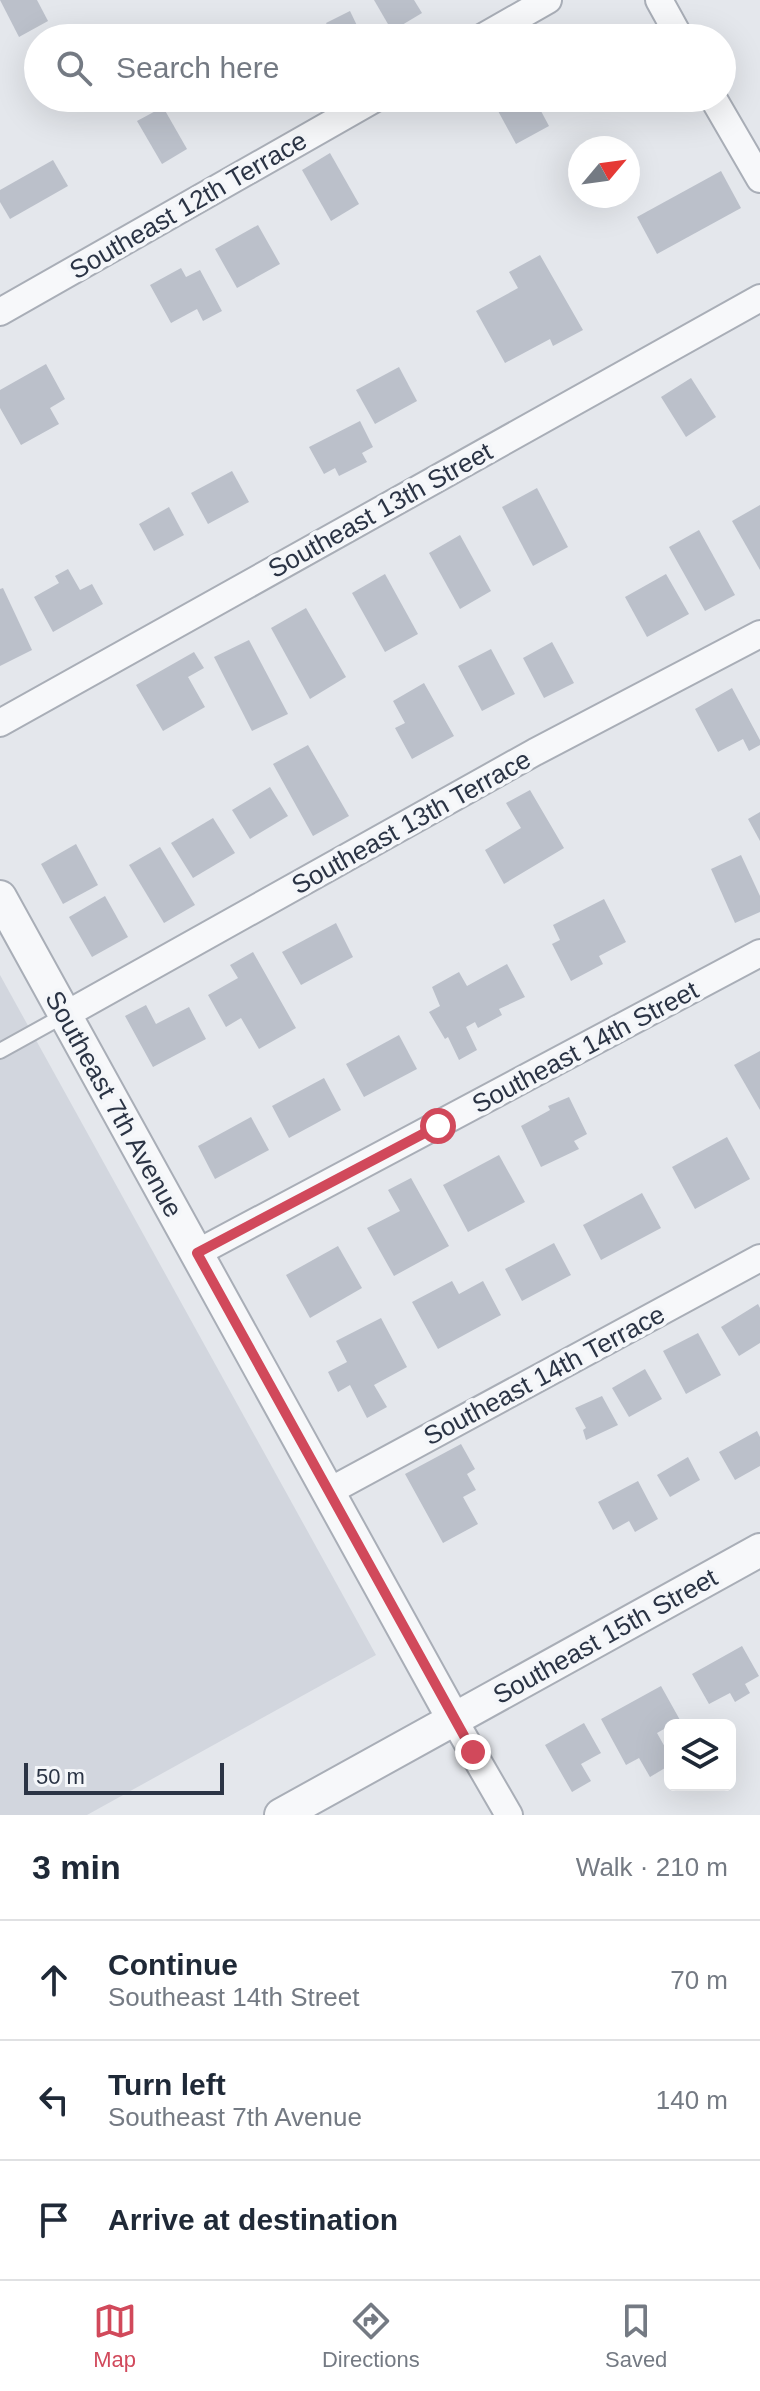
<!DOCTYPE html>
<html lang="en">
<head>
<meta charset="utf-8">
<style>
  body { margin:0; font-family:Arial,sans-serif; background:#f2f2f3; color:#1f2937 }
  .controls { position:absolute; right:24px; bottom:24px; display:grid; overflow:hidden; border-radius:12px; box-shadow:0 8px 32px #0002 }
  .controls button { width:72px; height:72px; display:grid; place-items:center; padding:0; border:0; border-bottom:2px solid #e0e1e3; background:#fff; color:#1f2937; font:40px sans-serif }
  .compass { position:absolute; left:568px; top:136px; width:72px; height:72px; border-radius:50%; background:#fff; box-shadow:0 8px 32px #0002; rotate:61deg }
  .scale { position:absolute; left:24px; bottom:20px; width:200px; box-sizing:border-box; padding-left:8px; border:4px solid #2b3445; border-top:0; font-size:22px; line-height:28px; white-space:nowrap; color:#2b3445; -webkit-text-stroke:6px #f4f6f9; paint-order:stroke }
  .stop { position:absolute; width:24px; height:24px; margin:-18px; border:6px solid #d1495b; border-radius:50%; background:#fff }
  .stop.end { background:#d1495b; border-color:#fff; box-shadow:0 2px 8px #0008 }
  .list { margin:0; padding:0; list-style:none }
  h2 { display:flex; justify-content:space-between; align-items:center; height:104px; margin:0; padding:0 32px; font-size:34px }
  h2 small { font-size:26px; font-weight:400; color:#747a83 }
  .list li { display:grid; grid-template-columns:52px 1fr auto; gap:24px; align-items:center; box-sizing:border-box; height:120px; padding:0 32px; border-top:2px solid #e0e1e3 }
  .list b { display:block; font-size:30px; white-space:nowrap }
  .list p { margin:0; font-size:26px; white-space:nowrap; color:#747a83 }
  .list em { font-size:26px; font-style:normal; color:#747a83 }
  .icon { flex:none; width:44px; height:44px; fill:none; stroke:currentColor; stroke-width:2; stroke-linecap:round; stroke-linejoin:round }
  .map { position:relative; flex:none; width:760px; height:1815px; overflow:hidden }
  .search { position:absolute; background:#fff; box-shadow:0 8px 32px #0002; left:24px; right:24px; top:24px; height:88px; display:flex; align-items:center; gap:20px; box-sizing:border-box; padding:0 28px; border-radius:44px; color:#747a83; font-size:30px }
  .sheet { height:464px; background:#fff }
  nav { display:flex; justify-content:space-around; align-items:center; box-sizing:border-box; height:112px; border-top:2px solid #e0e1e3; background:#fff; font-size:22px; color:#747a83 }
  nav a { display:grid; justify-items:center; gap:4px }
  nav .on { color:#d1495b }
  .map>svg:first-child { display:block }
  .built { fill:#d2d6de }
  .building { fill:#bbc0ca }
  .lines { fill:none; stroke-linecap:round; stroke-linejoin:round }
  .service-casing { stroke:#a9aeb7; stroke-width:18 }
  .minor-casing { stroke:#a9aeb7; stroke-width:30 }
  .tertiary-casing { stroke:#a9aeb7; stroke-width:36 }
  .service { stroke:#f7f8fa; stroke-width:14 }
  .minor { stroke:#f7f8fa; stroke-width:26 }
  .tertiary { stroke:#f7f8fa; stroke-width:32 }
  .route { stroke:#d1495b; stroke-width:10 }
  .labels { text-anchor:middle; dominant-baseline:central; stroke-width:8; stroke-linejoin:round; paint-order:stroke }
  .street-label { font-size:26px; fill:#2b3445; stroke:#f4f6f9 }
</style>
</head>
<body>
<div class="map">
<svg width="760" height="1815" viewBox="0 0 760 1815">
  <rect width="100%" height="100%" fill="#e4e7ec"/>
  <path class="built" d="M0 975 376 1655 87 1815H0Z"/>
  <g class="building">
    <path d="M0 0H37L48 21 19 37Z"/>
    <path d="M374 0H414L422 13 392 31Z"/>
    <path d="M350 11 363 38H334L326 23Z"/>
    <path d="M491 98H534L549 126 516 144Z"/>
    <path d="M163 107 187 149 162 164 137 121Z"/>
    <path d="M330 153 359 204 331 221 302 170Z"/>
    <path d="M53 160 68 186 10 219 0 202V190Z"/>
    <path d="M721 171 741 208 657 254 637 217Z"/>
    <path d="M258 225 280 264 237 288 215 249Z"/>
    <path d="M540 255 583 330 553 346 550 339 505 363 476 311 518 288 509 272Z"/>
    <path d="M181 268 186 277 200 270 222 311 203 321 197 309 171 323 150 285Z"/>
    <path d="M46 364 65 399 50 408 59 424 21 445 0 408V390Z"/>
    <path d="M399 367 417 401 375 424 356 390Z"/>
    <path d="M691 378 716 417 686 437 661 397Z"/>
    <path d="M360 421 373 447 362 453 367 462 339 476 335 468 324 474 309 447Z"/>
    <path d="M232 471 249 502 208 524 191 493Z"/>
    <path d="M537 488 568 547 533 566 502 507Z"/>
    <path d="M760 505V570L732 521Z"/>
    <path d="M169 507 184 535 154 551 139 524Z"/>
    <path d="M699 530 735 595 705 611 669 547Z"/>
    <path d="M460 535 491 591 460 609 429 553Z"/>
    <path d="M68 569 80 590 92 584 103 604 53 632 34 597 59 583 55 576Z"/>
    <path d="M385 574 418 634 385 652 352 593Z"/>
    <path d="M666 574 689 614 647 637 625 597Z"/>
    <path d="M3 588 32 650 0 666V589Z"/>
    <path d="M306 608 346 677 310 699 271 628Z"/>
    <path d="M249 640 288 714 252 731 214 657Z"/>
    <path d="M552 642 574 683 544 698 523 658Z"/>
    <path d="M491 649 515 694 482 711 458 666Z"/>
    <path d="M194 652 204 668 188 677 205 707 163 731 136 685Z"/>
    <path d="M424 683 454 736 412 759 395 728 405 723 393 701Z"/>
    <path d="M732 688 760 740V745L749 751 743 739 718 752 695 709Z"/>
    <path d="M308 745 349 816 313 836 273 764Z"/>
    <path d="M270 787 288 816 250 839 232 810Z"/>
    <path d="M530 790 564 848 504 884 485 850 521 828 506 803Z"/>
    <path d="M760 812V841L748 819Z"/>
    <path d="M213 818 235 853 193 878 171 843Z"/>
    <path d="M76 844 98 885 63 904 41 864Z"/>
    <path d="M160 847 195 905 164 923 129 865Z"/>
    <path d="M741 855 760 896V912L735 923 711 869Z"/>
    <path d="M105 896 128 937 92 957 69 917Z"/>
    <path d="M604 899 626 942 599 956 603 964 571 981 552 944 560 940 553 925Z"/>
    <path d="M336 923 353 957 301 985 282 952Z"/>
    <path d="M253 952 296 1028 259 1049 241 1018 226 1027 208 995 238 978 230 965Z"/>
    <path d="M507 964 525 997 499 1009 502 1015 478 1028 475 1022 466 1027 477 1050 459 1060 448 1037 445 1039 429 1012 440 1006 432 987 459 972 467 986Z"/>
    <path d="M146 1005 156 1024 189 1007 206 1039 153 1067 125 1016Z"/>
    <path d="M399 1035 417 1069 364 1097 346 1064Z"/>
    <path d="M760 1051V1110L734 1065Z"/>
    <path d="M324 1078 341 1110 289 1138 272 1106Z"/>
    <path d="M569 1097 587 1134 574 1141 579 1149 541 1167 521 1126 550 1110 548 1106Z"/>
    <path d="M251 1117 269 1150 215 1179 198 1146Z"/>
    <path d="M727 1137 750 1179 695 1209 672 1167Z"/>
    <path d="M499 1155 525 1202 468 1232 443 1185Z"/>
    <path d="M411 1178 449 1246 394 1276 367 1228 400 1211 388 1190Z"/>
    <path d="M642 1193 661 1228 601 1260 583 1225Z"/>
    <path d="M554 1243 571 1275 522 1301 505 1269Z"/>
    <path d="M338 1246 362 1288 310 1318 286 1275Z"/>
    <path d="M452 1281 459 1294 483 1281 501 1315 438 1349 412 1302Z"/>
    <path d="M758 1304 760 1308V1343L739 1356 721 1327Z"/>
    <path d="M381 1318 407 1367 374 1385 387 1407 367 1418 350 1385 338 1392 328 1372 347 1362 336 1341Z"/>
    <path d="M698 1333 721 1375 686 1394 663 1351Z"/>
    <path d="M645 1369 662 1399 629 1417 612 1388Z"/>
    <path d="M602 1396 618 1425 586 1440 583 1430 586 1428 575 1408Z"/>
    <path d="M757 1431 760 1437V1466L735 1480 719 1452Z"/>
    <path d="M461 1444 475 1469 467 1474 476 1490 463 1497 478 1524 443 1543 405 1474Z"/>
    <path d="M688 1457 700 1480 670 1497 657 1475Z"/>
    <path d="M638 1481 658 1519 635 1532 629 1521 613 1530 598 1502Z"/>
    <path d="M742 1646 759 1676 745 1684 750 1693 735 1702 730 1693 709 1704 692 1674Z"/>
    <path d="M661 1686 680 1720 657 1733 670 1756V1765L650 1777 639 1758 626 1765 601 1719Z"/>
    <path d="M584 1723 601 1753 581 1764 591 1781 572 1792 545 1745Z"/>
  </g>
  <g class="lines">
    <g class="service-casing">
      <path id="service" d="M0 1051 65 1015"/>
    </g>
    <g class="minor-casing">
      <g id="minor">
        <path d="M659 0 680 38"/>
        <path d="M481 38 548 0"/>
        <path d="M713 98 760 179"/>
        <path d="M0 312 376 98"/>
        <path d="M0 723 760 298"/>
        <path d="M65 1015 535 752 760 634"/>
        <path d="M197 1253 760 953"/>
        <path d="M328 1492 760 1258"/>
        <path d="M454 1720 509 1815"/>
      </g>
    </g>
    <g class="tertiary-casing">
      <g id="tertiary">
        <path d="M0 897 454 1720"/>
        <path d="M281 1815 760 1550"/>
      </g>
    </g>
    <use href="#service" class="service"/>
    <use href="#minor" class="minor"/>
    <use href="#tertiary" class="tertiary"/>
  </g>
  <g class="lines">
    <path class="route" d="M438 1126 197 1253 473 1752"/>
  </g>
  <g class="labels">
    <g class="street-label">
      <text transform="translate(188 205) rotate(-30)">Southeast 12th Terrace</text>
      <text transform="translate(380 510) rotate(-29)">Southeast 13th Street</text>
      <text transform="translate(411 822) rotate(-29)">Southeast 13th Terrace</text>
      <text transform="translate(585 1047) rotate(-28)">Southeast 14th Street</text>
      <text transform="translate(114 1104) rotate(61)">Southeast 7th Avenue</text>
      <text transform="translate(544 1375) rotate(-28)">Southeast 14th Terrace</text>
      <text transform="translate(605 1636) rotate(-29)">Southeast 15th Street</text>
    </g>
  </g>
</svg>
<div class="controls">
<button><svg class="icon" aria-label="layers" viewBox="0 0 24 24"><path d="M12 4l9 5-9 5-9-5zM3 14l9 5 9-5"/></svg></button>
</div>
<svg class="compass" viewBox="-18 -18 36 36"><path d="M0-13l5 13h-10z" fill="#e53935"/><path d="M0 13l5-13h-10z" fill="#747a83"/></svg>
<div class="scale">50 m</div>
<div class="stop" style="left:438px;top:1126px"></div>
<div class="stop end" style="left:473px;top:1752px"></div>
<div class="search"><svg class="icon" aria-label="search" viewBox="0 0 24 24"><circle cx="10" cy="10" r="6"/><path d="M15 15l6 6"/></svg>Search here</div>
</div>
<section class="sheet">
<h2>3 min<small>Walk · 210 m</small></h2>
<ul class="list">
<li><svg class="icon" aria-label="ahead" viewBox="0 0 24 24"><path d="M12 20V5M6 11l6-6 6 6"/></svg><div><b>Continue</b><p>Southeast 14th Street</p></div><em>70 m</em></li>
<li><svg class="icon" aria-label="left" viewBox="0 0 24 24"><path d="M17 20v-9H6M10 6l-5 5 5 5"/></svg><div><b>Turn left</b><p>Southeast 7th Avenue</p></div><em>140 m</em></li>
<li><svg class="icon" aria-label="arrive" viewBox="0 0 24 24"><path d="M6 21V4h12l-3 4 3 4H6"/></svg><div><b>Arrive at destination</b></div></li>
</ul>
</section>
<nav>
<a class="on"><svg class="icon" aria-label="map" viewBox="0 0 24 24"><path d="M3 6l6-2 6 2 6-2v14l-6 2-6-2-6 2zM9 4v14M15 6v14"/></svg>Map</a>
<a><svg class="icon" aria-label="directions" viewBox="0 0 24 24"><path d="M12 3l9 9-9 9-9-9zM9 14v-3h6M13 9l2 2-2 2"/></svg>Directions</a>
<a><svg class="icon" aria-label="saved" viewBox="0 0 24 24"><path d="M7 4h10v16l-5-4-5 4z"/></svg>Saved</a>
</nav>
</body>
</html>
